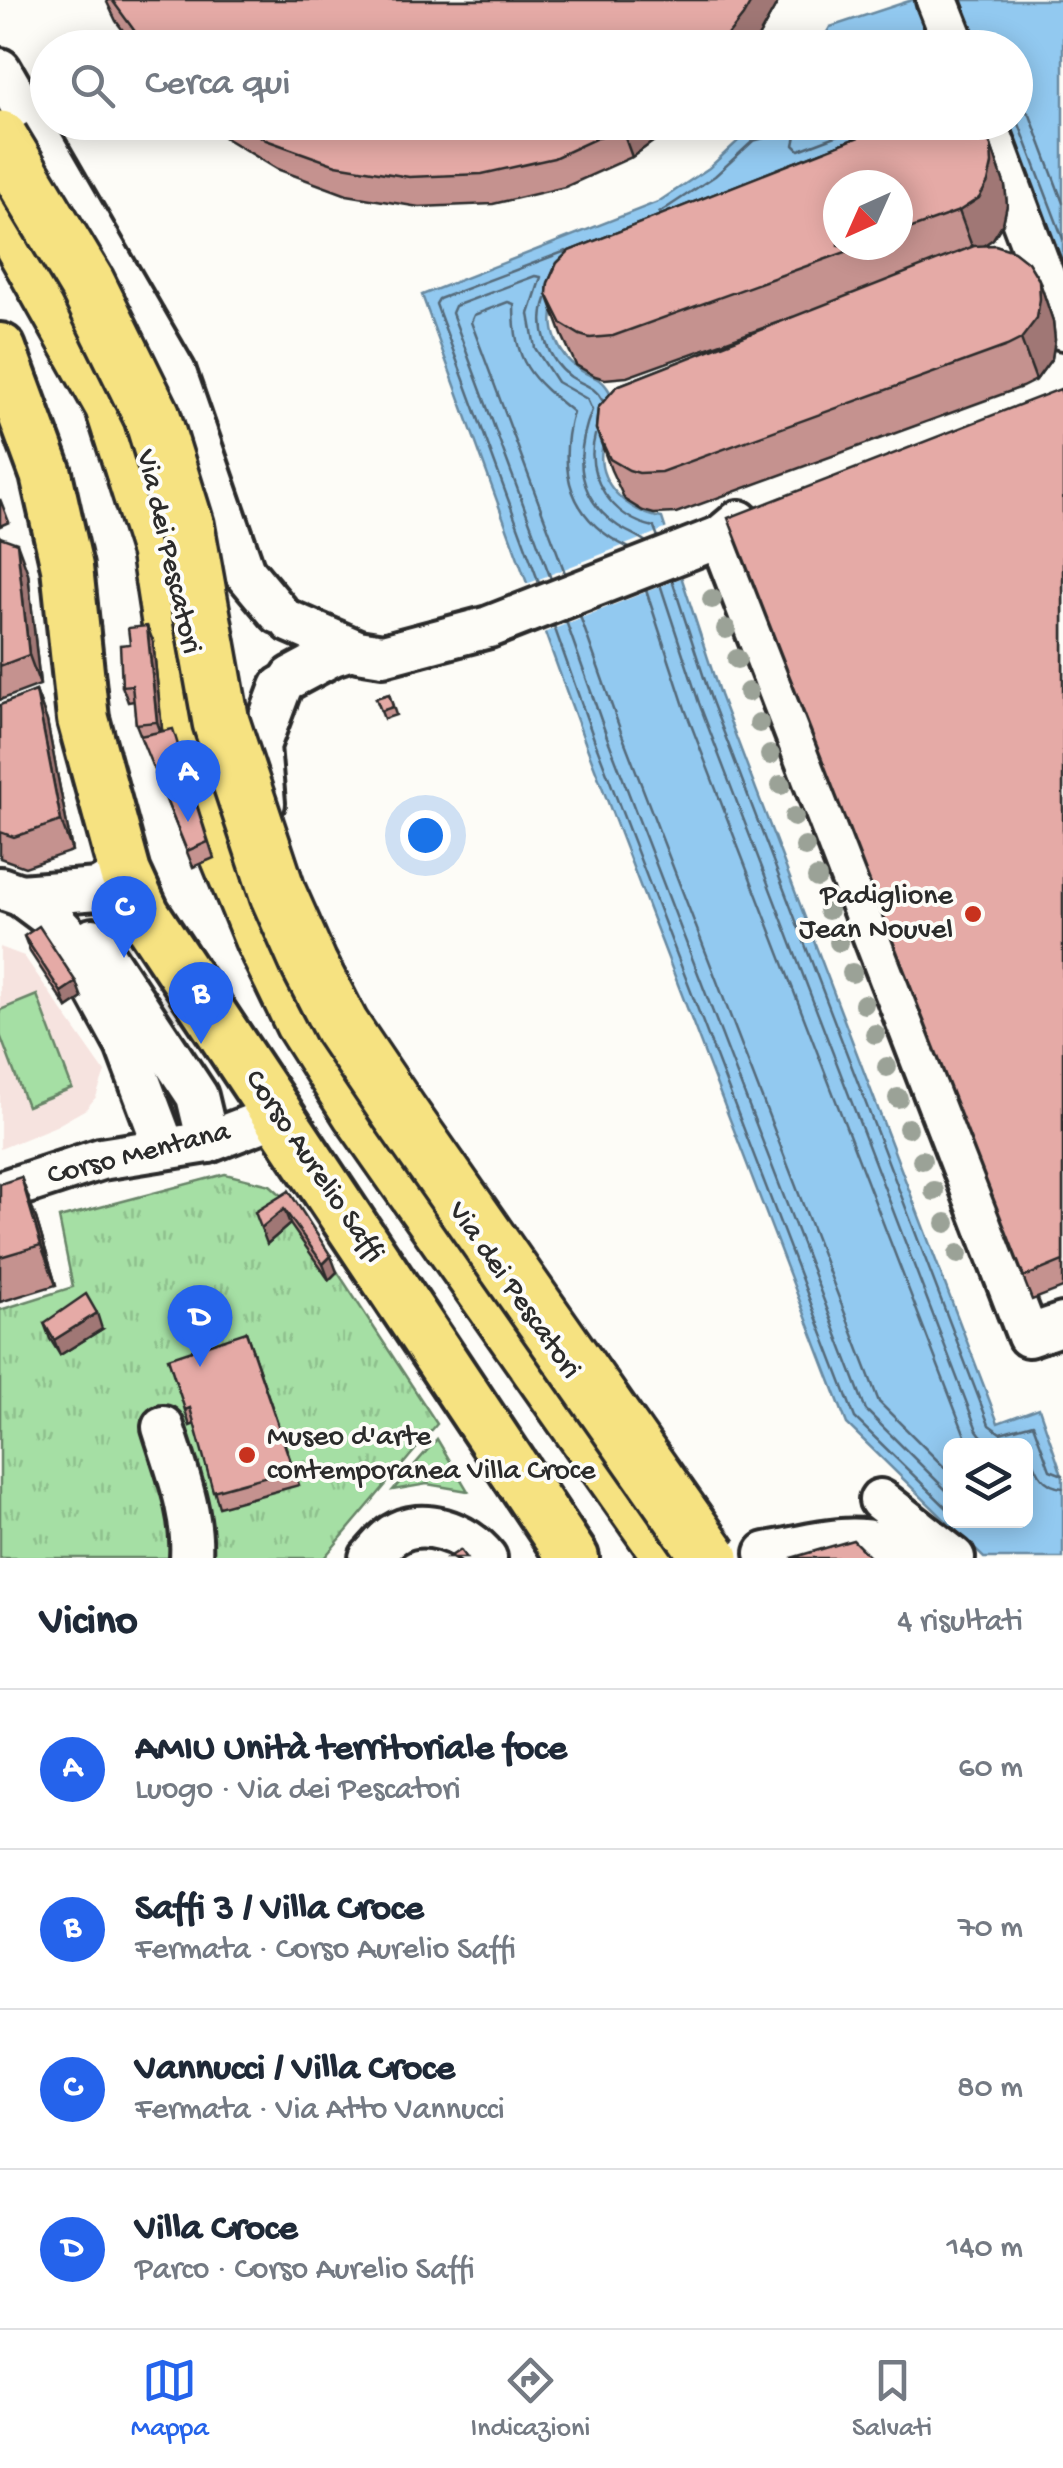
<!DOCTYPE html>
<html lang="it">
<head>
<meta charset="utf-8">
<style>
  body { margin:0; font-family:"Gochi Hand",sans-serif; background:#f2f2f3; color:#1f2937 }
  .controls { position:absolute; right:30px; bottom:30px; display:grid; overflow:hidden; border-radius:15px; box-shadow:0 5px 25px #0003 }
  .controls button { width:90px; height:90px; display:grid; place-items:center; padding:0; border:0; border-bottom:2px solid #e0e1e3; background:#fff; color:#1f2937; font:50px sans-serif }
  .compass { position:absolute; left:823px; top:170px; width:90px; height:90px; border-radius:50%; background:#fff; box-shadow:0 5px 25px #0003; rotate:225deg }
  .you { position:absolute; left:425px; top:835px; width:35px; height:35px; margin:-25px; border:8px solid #fff; border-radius:50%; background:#1a73e8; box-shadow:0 0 0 15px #1a73e833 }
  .badge { display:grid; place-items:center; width:65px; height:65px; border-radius:50%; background:#2563eb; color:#fff; font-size:32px; font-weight:700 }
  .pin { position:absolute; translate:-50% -82px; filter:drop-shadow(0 2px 5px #0008) }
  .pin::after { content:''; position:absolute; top:52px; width:35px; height:30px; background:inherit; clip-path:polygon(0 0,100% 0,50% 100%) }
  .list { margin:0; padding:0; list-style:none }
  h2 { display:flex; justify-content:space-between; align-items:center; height:130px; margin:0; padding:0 40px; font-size:42px }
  h2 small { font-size:32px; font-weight:400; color:#747a83 }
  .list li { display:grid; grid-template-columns:65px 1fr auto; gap:30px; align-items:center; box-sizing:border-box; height:160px; padding:0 40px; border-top:2px solid #e0e1e3 }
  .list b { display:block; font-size:38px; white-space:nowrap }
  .list p { margin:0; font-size:32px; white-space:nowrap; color:#747a83 }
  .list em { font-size:32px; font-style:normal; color:#747a83 }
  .icon { flex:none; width:55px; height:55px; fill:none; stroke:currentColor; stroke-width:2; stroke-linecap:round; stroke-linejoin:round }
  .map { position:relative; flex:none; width:1063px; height:1558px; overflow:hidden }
  .search { position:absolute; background:#fff; box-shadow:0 5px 25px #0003; left:30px; right:30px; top:30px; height:110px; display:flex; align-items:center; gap:25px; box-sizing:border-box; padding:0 35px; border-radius:55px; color:#747a83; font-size:38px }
  .sheet { height:770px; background:#fff }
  nav { display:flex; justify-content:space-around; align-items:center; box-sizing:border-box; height:140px; border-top:2px solid #e0e1e3; background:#fff; font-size:28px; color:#747a83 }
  nav a { display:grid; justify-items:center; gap:5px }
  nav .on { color:#2563eb }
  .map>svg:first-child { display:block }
  .built { fill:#f6e3df }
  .grass { fill:#a5dfa4; stroke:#688568; stroke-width:2.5 }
  .park { fill:url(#park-tufts); stroke:#688568; stroke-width:2.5 }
  .water { fill:#92c9f0; stroke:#698aa1; stroke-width:2.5; fill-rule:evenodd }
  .pier { fill:#fdfcf7 }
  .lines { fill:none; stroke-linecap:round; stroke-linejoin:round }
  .shore { stroke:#546a7a; stroke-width:2.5 }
  .minor-casing { stroke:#2b2b2b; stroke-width:48 }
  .major-casing { stroke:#2b2b2b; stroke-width:58 }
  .highway-casing { stroke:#2b2b2b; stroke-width:62 }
  .minor { stroke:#fdfcf7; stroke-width:40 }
  .major { stroke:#f6e281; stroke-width:50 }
  .highway { stroke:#f6e281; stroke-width:55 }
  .highway-bridge-casing { stroke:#2b2b2b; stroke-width:62; stroke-linecap:butt }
  .highway-bridge { stroke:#f6e281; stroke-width:55 }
  .tree { fill:#9ba297 }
  .wall { fill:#c5928f; stroke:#2b2b2b; stroke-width:2.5; fill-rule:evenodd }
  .shaded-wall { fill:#a07774; stroke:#2b2b2b; stroke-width:2.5 }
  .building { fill:#e5aaa6; stroke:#2b2b2b; stroke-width:2.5 }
  .poi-dot { fill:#c8321e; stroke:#fdfcf7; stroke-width:4 }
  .labels { text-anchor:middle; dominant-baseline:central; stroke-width:8; stroke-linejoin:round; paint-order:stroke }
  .street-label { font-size:30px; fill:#2b2b2b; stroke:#fdfcf7 }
  .poi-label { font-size:30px; fill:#2b2b2b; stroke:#fdfcf7; text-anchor:end }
</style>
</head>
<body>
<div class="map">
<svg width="1063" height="1558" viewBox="0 0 1063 1558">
  <defs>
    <pattern id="park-tufts" width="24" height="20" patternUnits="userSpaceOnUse" patternTransform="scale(2.5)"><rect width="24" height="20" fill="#a5dfa4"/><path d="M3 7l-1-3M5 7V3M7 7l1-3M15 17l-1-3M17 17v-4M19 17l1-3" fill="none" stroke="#8ec08d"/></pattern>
  </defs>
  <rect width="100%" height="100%" fill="#fdfcf7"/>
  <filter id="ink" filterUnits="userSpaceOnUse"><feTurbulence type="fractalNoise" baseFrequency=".01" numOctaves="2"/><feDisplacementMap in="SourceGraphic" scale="20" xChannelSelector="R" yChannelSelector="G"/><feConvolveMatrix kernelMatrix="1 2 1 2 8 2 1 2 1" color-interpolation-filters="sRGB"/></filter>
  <g filter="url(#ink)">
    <path class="built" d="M0 947 24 956 105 1072 96 1097 86 1109 56 1126 0 1149Z"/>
    <g class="grass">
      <path d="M37 995 72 1088 27 1106 0 1035V1010Z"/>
      <path d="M437 1439 468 1491 427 1484 393 1490Z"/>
    </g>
    <path class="park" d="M225 1174 270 1185 295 1207 437 1424 324 1558H0V1310L73 1287 59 1218Z"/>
    <g class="water">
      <path d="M912 0H1063V268L1009 123 1016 122V48H818L830 27Z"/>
      <path d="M764 123H979L555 304C547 328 558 355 579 369 585 374 594 376 601 381 610 387 616 406 621 416 615 424 605 435 603 444 593 482 629 513 662 518L720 695 998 1423 1039 1408 1063 1478V1558H984L847 1424 586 745 422 295 658 202 709 168 752 128 757 131ZM950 1446H1026V1520H950Z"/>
    </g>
    <path class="pier" d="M670 527 686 576 541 634 524 585Z"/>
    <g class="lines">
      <g class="shore">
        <path d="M1016 101 1030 115 1063 203"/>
        <path d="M1016 116 1063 239"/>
        <path d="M799 122 794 145 799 150 873 122"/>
        <path d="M659 213 715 176 753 141 764 138 771 122"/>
        <path d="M546 299C536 326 547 360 571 377 583 385 595 386 602 400"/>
        <path d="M595 435C584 477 612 518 654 527L658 537"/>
        <path d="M565 573 471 322 474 315 508 302 514 304C514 364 530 377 573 412 557 471 570 520 629 548"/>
        <path d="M551 579 452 313 455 306 535 276 541 277 529 314 535 348 557 382 587 399 592 410C575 453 574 496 618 526 627 532 638 536 646 542"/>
        <path d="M672 580 711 699 989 1425 1000 1433 1033 1424 1050 1470 1063 1475"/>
        <path d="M539 583 436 304 439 299 566 251"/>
        <path d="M660 584 699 703 977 1430C991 1452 1005 1441 1025 1440 1035 1461 1036 1486 1063 1488"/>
        <path d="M646 590 685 709 969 1446"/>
        <path d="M580 616 621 732 879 1402 950 1473"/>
        <path d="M566 621 607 737 866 1410 950 1494"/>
        <path d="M554 626 595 742 855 1418 950 1511"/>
      </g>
      <g class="minor-casing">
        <g id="minor">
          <path d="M937 0 956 48"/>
          <path d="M0 69 175 372 244 571 279 613"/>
          <path d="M986 122 1063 329"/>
          <path d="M720 537 1028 1336 1063 1324"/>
          <path d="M291 622 358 651 383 655 489 627 720 537 739 521"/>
          <path d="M292 677 333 655 351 649"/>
          <path d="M264 803 259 746 281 687"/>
          <path d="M0 888 20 895 51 918 78 947 84 968 126 1045 164 1146"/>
          <path d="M20 895 98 889 125 873"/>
          <path d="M93 939 197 1096 208 1142"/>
          <path d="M0 1192 101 1159 208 1142 278 1115"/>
          <path d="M163 1427C176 1469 194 1513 191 1558"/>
          <path d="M880 1500 954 1558"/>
          <path d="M766 1553C806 1547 871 1523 903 1558"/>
          <path d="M370 1558C377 1551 384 1541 393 1535 422 1516 466 1532 486 1558"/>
        </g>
      </g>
      <g class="major-casing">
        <path id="major" d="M0 349 46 474 67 567 83 719 125 873 144 914 573 1558"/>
      </g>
      <g class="highway-casing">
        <path id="highway" d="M0 204 113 405 159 550 177 667 193 736 227 851 263 939 303 1022 360 1112 673 1558"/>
      </g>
      <use href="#minor" class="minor"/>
      <use href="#major" class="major"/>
      <use href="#highway" class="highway"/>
      <g class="highway-bridge-casing">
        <path id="highway-bridge" d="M0 139 87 284 152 416 186 526 221 722 278 894 309 964 341 1026 399 1112 711 1558"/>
      </g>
      <use href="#highway-bridge" class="highway-bridge"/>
    </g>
    <g class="tree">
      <circle cx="712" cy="599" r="10"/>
      <circle cx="726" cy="629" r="10"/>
      <circle cx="737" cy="659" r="10"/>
      <circle cx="748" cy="692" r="10"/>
      <circle cx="759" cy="723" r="10"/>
      <circle cx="770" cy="755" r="10"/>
      <circle cx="781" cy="785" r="10"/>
      <circle cx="794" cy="817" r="10"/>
      <circle cx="805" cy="847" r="10"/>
      <circle cx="817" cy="878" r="10"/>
      <circle cx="828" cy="910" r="10"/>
      <circle cx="839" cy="942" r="10"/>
      <circle cx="852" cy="973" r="10"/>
      <circle cx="864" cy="1004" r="10"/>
      <circle cx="875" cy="1034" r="10"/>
      <circle cx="887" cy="1067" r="10"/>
      <circle cx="898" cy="1098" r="10"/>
      <circle cx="908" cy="1128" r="10"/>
      <circle cx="922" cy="1160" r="10"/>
      <circle cx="934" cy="1191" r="10"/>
      <circle cx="946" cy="1223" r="10"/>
      <circle cx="958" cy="1254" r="10"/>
    </g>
    <g class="wall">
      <path d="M106 0H779L752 48H136L116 21Z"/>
      <path d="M206 122H680L632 157 565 187 493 204 419 207 347 195 277 169 214 131Z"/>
      <path d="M897 122H974L979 127 991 145 1005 186 1007 205 1003 223 993 239 983 246 995 245 1014 251 1028 262 1039 280 1053 321 1055 340 1052 358 1036 380 1022 387 676 513 654 514 643 511 625 500 611 470 596 429 598 408 617 386 793 317 627 377 605 379 595 376 576 365 562 335 547 294 548 283 557 263 569 251ZM838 185H898V245H838Z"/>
      <path d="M1063 396V1288L1032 1300 736 541Z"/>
      <path d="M0 499 9 522 0 526Z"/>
      <path d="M0 537 28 573 40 685 0 700Z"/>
      <path d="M153 641 162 731 178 745 214 858 193 867 136 724 134 701 128 702 122 686Z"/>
      <path d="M36 691 47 721 72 851 25 867 0 858V705Z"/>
      <path d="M389 694 396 715 384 719 376 698Z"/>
      <path d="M24 936 82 998 67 1008 30 952Z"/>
      <path d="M0 1184 36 1218 56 1285 0 1302Z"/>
      <path d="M289 1191 337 1272 329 1280 290 1224 267 1244Z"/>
      <path d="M44 1323 102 1329 60 1355 50 1339Z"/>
      <path d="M246 1332 299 1485 219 1507 195 1424 190 1426 185 1410Z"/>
    </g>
    <g class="shaded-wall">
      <path d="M752 0H779L752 48H718Z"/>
      <path d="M628 122H680L632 157 621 127Z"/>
      <path d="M991 145 1005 186 1007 205 1003 223 993 239 974 252 959 211Z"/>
      <path d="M1039 280 1053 321 1055 340 1052 358 1036 380 1021 339Z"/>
      <path d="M17 543 28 573 40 685 29 655Z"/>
      <path d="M147 626 153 641 163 738 157 722Z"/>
      <path d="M36 691 47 721 72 851 61 821Z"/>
      <path d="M76 982 82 998 67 1008 61 992Z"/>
      <path d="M21 1177 36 1218 56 1285 41 1245Z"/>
      <path d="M284 1209 290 1224 267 1244 261 1228Z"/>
      <path d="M331 1256 337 1272 329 1280 323 1264Z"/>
      <path d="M97 1313 102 1329 60 1355 54 1340Z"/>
    </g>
    <g class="building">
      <path d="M112 0H752L743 16 718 48H147Z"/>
      <path d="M239 122H628L621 127 554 158 482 174 409 177 336 165 266 140Z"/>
      <path d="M897 122H974L979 127 991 145 992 164 988 182 979 198 959 211 898 233V185H838V245H865L613 336 590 338 580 335 562 324 547 294 548 283 557 263 569 251Z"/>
      <path d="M995 245 1014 251 1028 262 1039 280 1040 299 1037 318 1021 339 1007 346 661 472 639 473 629 470 610 459 596 429 598 408 617 386 974 246Z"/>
      <path d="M1060 389 1063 396V1261L1024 1277 728 518Z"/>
      <path d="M0 537 17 543 29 655 0 666Z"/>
      <path d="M147 626 157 722 136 724 132 685 122 686 120 645 130 644 128 628Z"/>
      <path d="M36 691 61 821 14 837 0 832V705Z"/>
      <path d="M389 694 393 707 381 711 376 698Z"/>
      <path d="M173 729 208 842 187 851 140 736Z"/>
      <path d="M39 926 76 982 61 992 24 936Z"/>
      <path d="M21 1177 41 1245 0 1257V1184Z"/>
      <path d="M289 1191 331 1256 323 1264 284 1209 261 1228 255 1212Z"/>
      <path d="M86 1294 97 1313 54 1340 44 1323Z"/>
      <path d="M246 1332 293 1469 213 1491 190 1408 185 1410 168 1358Z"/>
      <path d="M853 1540 871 1558H791Z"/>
      <path d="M460 1550 466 1558H448Z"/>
    </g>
  </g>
  <g class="poi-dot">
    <circle cx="973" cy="914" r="10"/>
    <circle cx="247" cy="1455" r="10"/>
  </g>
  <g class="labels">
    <g class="street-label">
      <text transform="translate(167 552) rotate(77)">Via dei Pescatori</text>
      <text transform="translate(139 1155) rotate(-14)">Corso Mentana</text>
      <text transform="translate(313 1167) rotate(56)">Corso Aurelio Saffi</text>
      <text transform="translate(513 1291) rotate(55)">Via dei Pescatori</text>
    </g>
    <g class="poi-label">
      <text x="953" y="897">Padiglione<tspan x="953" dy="34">Jean Nouvel</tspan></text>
      <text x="267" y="1438" text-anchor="start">Museo d'arte<tspan x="267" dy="34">contemporanea Villa Croce</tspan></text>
    </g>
  </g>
</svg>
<div class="controls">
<button><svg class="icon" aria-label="layers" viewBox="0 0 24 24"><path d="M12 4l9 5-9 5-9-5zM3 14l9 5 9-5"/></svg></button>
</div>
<svg class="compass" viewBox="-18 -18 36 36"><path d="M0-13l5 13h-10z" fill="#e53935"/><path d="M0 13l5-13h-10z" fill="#747a83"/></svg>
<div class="you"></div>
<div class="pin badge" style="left:188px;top:822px">A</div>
<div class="pin badge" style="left:201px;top:1044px">B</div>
<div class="pin badge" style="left:124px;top:958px">C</div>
<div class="pin badge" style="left:200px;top:1367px">D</div>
<div class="search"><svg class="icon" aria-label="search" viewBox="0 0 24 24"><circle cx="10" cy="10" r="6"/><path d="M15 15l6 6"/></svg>Cerca qui</div>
</div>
<section class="sheet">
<h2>Vicino<small>4 risultati</small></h2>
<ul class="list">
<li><span class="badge">A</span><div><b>AMIU Unità territoriale foce</b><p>Luogo · Via dei Pescatori</p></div><em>60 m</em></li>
<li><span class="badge">B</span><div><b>Saffi 3 / Villa Croce</b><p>Fermata · Corso Aurelio Saffi</p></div><em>70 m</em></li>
<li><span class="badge">C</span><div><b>Vannucci / Villa Croce</b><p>Fermata · Via Atto Vannucci</p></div><em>80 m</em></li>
<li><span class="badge">D</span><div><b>Villa Croce</b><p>Parco · Corso Aurelio Saffi</p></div><em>140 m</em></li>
</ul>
</section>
<nav>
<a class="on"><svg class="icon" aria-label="map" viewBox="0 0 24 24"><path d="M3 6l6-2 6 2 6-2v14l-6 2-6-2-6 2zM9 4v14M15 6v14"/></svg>Mappa</a>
<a><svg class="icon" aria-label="directions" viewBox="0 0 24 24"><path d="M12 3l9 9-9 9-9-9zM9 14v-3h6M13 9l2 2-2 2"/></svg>Indicazioni</a>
<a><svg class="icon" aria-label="saved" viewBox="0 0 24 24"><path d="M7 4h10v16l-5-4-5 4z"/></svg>Salvati</a>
</nav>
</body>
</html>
